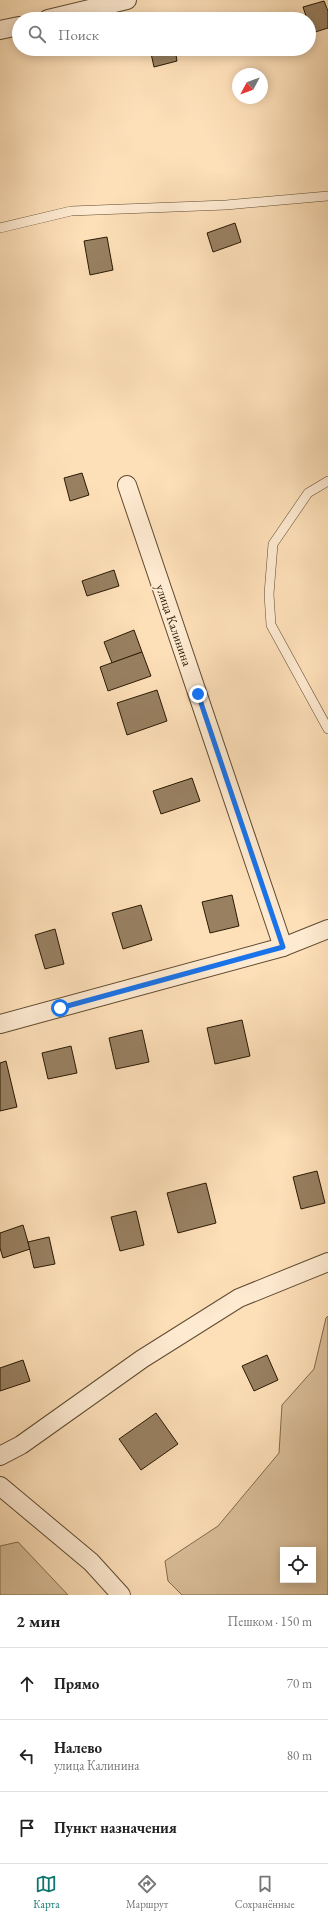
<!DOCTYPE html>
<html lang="ru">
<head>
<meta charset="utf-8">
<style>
  body { margin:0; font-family:"EB Garamond",serif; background:#f2f2f2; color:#222 }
  .controls { position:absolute; right:12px; bottom:12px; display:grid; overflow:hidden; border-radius:0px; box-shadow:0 2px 10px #0003 }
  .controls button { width:36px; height:36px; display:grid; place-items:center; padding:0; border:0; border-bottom:1px solid #e0e0e0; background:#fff; color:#222; font:20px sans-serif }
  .compass { position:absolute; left:232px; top:68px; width:36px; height:36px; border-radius:50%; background:#fff; box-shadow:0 2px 10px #0003; rotate:229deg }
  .stop { position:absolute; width:12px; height:12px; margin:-9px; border:3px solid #1a73e8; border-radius:50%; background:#fff }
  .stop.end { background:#1a73e8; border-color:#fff; box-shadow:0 1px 4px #0008 }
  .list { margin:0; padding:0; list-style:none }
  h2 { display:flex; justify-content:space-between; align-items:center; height:52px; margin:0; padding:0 16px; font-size:17px }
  h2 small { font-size:13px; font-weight:400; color:#767676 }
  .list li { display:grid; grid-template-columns:26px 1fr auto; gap:12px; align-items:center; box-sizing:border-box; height:72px; padding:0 16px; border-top:1px solid #e0e0e0 }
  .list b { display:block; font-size:15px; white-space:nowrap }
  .list p { margin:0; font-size:13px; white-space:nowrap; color:#767676 }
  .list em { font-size:13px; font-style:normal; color:#767676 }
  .icon { flex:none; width:22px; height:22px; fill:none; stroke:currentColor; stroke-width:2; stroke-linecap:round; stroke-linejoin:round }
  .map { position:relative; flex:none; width:328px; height:1595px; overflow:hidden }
  .search { position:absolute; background:#fff; box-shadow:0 2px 10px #0003; left:12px; right:12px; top:12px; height:44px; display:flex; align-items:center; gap:10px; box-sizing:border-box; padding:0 14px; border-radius:22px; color:#767676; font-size:15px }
  .sheet { height:268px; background:#fff }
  nav { display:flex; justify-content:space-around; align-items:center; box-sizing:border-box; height:56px; border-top:1px solid #e0e0e0; background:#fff; font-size:11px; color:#767676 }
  nav a { display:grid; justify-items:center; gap:2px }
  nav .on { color:#0f766e }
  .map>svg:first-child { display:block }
  .green { fill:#d9be99; stroke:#826c4e; fill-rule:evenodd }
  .building { fill:#988061; stroke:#2a1a03 }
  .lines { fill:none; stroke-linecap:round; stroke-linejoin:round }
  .service-casing { stroke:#5f4b30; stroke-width:10 }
  .minor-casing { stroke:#5f4b30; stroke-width:20 }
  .service { stroke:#feead1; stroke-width:9 }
  .minor { stroke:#feead1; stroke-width:18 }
  .route { stroke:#1a73e8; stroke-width:5 }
  .labels { text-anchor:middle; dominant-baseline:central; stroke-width:3.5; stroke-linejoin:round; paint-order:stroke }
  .street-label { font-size:13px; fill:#2a1a03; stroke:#feead1 }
</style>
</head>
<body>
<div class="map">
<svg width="328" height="1595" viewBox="0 0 328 1595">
  <rect width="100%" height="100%" fill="#fddfb8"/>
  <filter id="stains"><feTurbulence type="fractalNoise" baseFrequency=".005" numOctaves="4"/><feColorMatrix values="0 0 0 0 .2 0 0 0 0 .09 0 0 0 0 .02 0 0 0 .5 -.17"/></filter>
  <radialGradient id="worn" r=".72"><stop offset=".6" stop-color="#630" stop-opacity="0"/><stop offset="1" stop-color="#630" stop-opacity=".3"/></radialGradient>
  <g class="green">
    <path d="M328 1316V1595H182L168 1581 165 1561 218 1526 279 1453 282 1405 314 1369 326 1318ZM283 1550H313V1580H283Z"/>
    <path d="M18 1542 68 1595H0V1546Z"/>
  </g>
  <g class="building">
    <path d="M324 1 328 11V28L312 33 309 19H307L303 7Z"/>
    <path d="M150 49H175L177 61 154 67Z"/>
    <path d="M235 223 241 242 213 252 207 233Z"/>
    <path d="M107 237 113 270 90 275 84 241Z"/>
    <path d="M82 473 89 495 70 501 64 478Z"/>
    <path d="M114 570 119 586 87 596 82 581Z"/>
    <path d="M134 630 142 652 112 663 104 642Z"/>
    <path d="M142 652 151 676 108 691 100 667Z"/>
    <path d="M157 690 167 721 127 735 117 703Z"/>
    <path d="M192 778 200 801 161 814 153 791Z"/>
    <path d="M232 895 239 926 210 933 202 902Z"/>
    <path d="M141 905 152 940 123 949 112 913Z"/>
    <path d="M55 929 64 964 45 969 35 935Z"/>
    <path d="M242 1020 250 1056 215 1064 207 1028Z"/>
    <path d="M142 1030 149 1062 116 1069 109 1038Z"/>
    <path d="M71 1046 77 1073 48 1079 42 1053Z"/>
    <path d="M6 1061 17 1107 0 1111V1063Z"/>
    <path d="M317 1171 325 1203 301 1209 293 1177Z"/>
    <path d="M206 1183 216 1223 178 1233 167 1193Z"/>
    <path d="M136 1211 144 1245 120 1251 111 1217Z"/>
    <path d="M23 1225 30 1249 3 1258 0 1248V1233Z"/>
    <path d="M49 1237 55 1264 34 1268 28 1242Z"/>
    <path d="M267 1355 278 1380 254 1391 242 1366Z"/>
    <path d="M23 1360 30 1381 0 1391V1368Z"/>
    <path d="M156 1413 178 1444 141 1470 119 1439Z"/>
  </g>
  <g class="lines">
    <g class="service-casing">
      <g id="service">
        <path d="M0 228 71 211 226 205 328 196"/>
        <path d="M328 481 308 493 273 544 269 594 271 625 328 729"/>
      </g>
    </g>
    <g class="minor-casing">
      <g id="minor">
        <path d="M48 19 127 0"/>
        <path d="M0 30 19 26"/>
        <path d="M127 485 283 947"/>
        <path d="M0 1024 283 947 328 929"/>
        <path d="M0 1456 21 1445 142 1359 239 1298 328 1262"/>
        <path d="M0 1486 91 1562 121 1595"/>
      </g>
    </g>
    <use href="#service" class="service"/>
    <use href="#minor" class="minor"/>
  </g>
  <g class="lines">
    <path class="route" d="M60 1008 283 947 198 694"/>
  </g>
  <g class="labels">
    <g class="street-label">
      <text transform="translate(174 625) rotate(71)">улица Калинина</text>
    </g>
  </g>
  <rect width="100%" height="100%" filter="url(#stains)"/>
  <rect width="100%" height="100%" fill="url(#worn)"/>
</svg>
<div class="controls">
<button><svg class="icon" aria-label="locate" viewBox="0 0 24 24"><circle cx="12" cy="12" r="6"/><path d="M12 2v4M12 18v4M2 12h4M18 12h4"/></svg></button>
</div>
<svg class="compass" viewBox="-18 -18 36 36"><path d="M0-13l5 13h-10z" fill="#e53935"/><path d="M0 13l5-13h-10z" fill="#767676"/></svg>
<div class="stop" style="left:60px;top:1008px"></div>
<div class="stop end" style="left:198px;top:694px"></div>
<div class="search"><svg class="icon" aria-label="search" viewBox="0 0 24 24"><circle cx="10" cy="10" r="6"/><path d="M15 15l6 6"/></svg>Поиск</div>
</div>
<section class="sheet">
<h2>2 мин<small>Пешком · 150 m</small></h2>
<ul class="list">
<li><svg class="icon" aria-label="ahead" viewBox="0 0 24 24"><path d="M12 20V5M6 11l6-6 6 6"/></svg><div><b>Прямо</b></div><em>70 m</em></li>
<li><svg class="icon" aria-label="left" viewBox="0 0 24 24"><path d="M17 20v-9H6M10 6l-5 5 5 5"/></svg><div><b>Налево</b><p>улица Калинина</p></div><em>80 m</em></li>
<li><svg class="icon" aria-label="arrive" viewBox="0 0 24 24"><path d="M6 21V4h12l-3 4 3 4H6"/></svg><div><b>Пункт назначения</b></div></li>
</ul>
</section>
<nav>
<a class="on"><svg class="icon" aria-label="map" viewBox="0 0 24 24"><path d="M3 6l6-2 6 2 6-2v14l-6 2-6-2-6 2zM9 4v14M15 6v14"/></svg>Карта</a>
<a><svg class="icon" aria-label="directions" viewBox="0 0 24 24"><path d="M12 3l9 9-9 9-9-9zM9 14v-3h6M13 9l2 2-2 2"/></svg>Маршрут</a>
<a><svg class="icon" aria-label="saved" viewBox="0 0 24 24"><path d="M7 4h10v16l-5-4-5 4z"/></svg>Сохранённые</a>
</nav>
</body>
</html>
